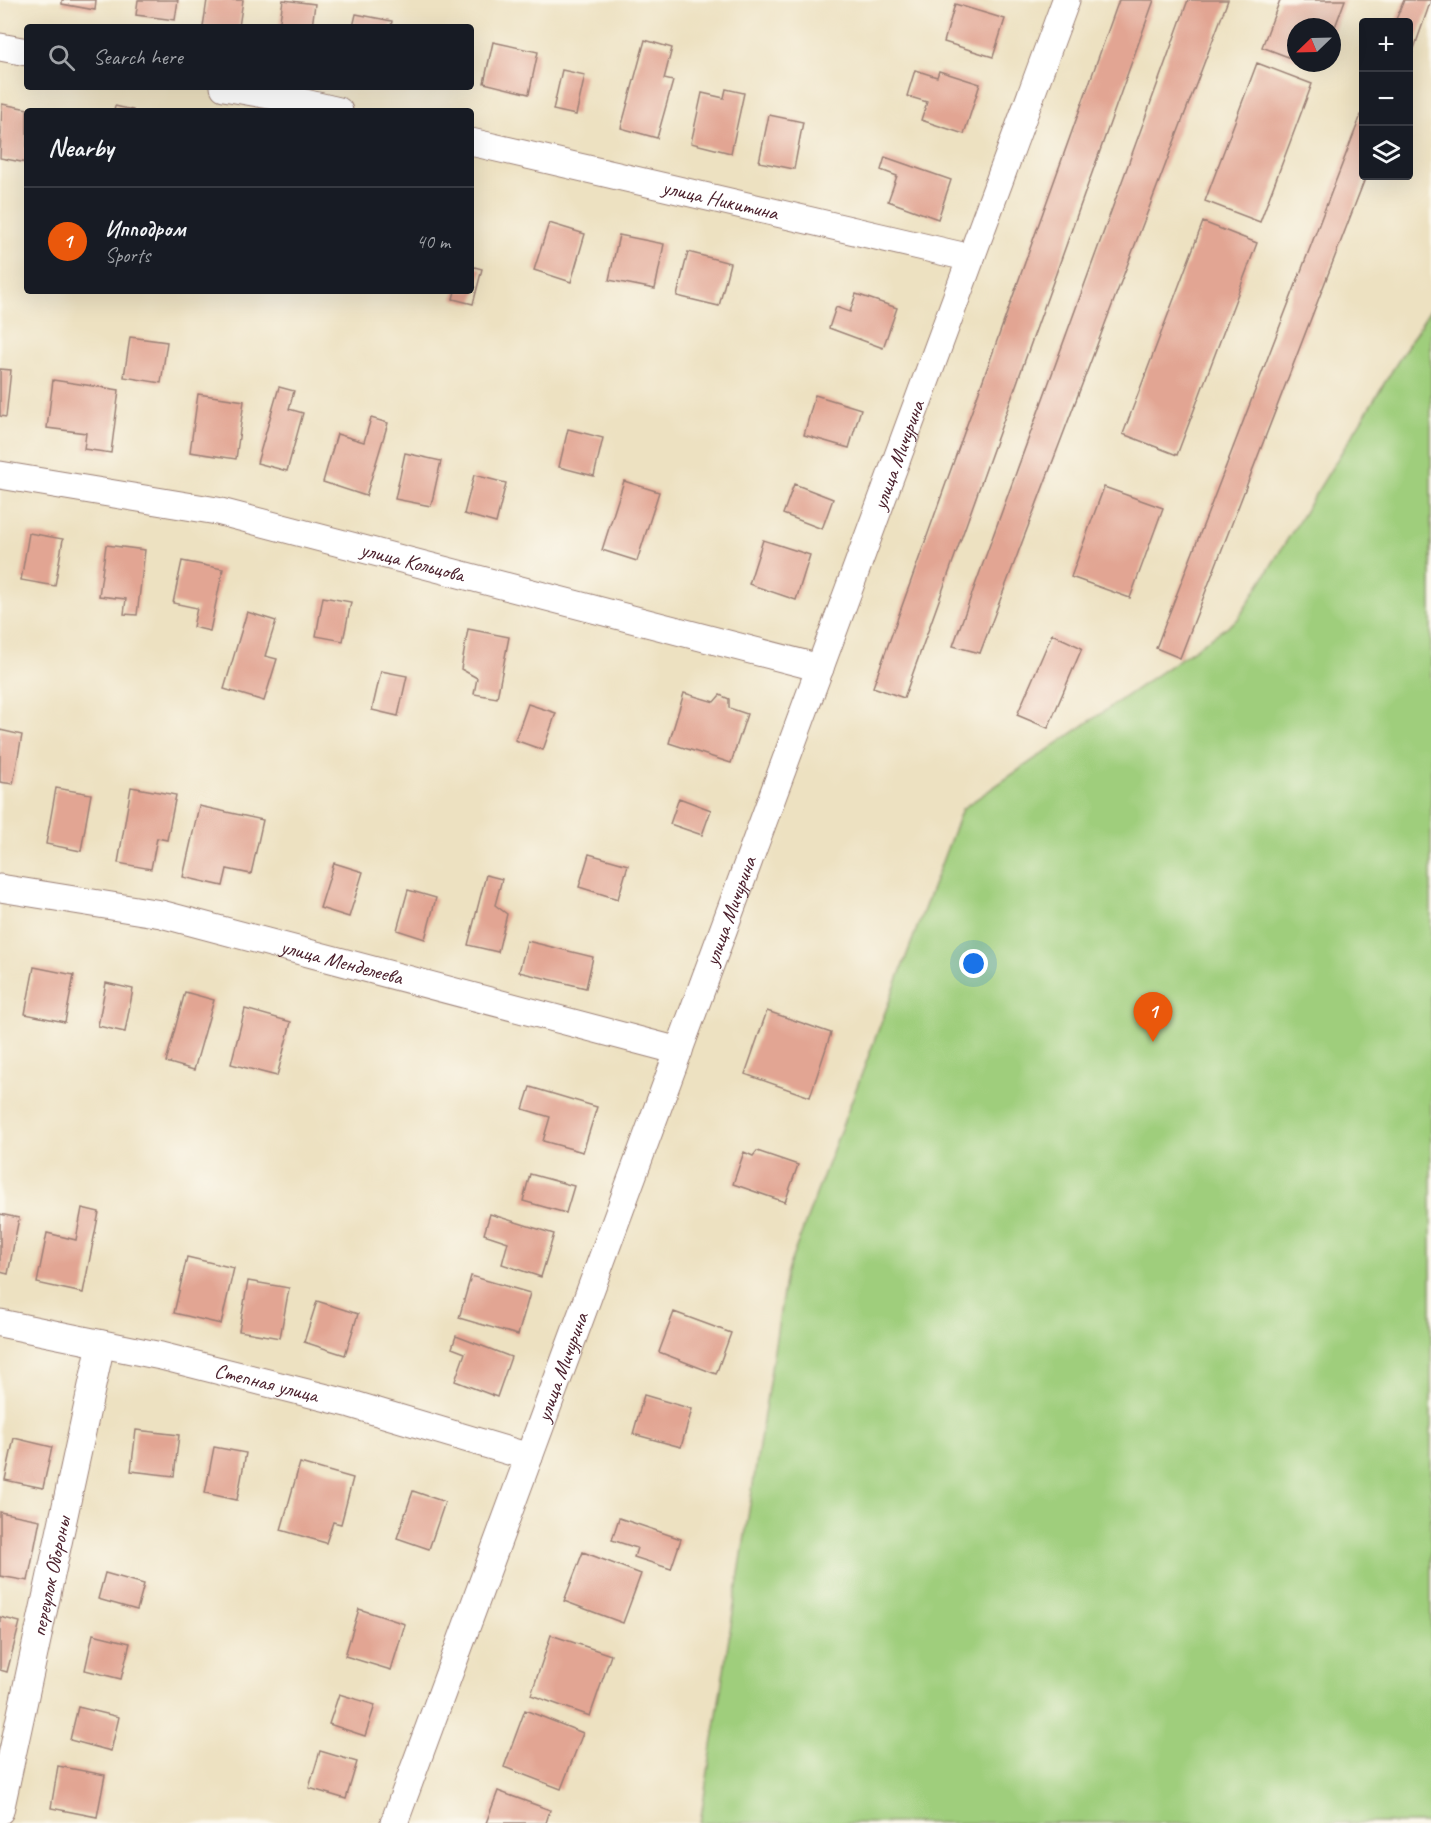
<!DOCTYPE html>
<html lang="en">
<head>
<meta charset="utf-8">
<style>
  :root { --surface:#171b24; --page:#242831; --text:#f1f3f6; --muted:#9ea1a6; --line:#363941; --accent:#ea580c }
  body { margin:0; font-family:Caveat,sans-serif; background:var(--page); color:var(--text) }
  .controls { position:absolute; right:18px; top:18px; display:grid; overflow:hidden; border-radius:6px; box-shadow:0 6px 24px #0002 }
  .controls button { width:54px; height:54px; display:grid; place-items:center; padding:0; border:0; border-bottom:2px solid var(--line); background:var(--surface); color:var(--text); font:30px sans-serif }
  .compass { position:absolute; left:1287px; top:18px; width:54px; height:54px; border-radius:50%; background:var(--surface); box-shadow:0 6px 24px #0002; rotate:247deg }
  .you { position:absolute; left:974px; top:964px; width:21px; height:21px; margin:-15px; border:4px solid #fff; border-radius:50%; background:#1a73e8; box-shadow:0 0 0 9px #1a73e833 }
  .badge { display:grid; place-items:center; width:39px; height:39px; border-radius:50%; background:var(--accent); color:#fff; font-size:20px; font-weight:700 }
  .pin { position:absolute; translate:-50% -50px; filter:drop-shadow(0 2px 3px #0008) }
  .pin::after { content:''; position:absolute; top:32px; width:21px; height:18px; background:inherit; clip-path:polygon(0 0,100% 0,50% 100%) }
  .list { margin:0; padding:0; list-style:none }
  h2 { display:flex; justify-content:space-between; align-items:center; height:78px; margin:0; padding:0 24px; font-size:26px }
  h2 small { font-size:20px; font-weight:400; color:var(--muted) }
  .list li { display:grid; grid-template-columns:39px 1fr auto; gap:18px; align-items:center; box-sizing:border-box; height:108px; padding:0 24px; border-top:2px solid var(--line) }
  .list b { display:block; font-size:22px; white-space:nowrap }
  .list p { margin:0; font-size:20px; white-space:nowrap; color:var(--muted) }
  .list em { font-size:20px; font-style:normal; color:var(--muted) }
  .icon { flex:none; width:33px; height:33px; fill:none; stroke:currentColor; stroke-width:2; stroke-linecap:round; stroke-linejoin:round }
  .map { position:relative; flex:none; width:1431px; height:1823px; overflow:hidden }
  .search { position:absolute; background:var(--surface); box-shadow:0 6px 24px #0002; left:24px; top:24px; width:450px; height:66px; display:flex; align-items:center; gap:15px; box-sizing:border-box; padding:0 21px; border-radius:6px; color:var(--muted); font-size:22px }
  .panel { position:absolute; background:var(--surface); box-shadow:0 6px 24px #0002; left:24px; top:108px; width:450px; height:186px; border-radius:6px }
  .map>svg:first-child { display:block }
  .green { fill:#9fce7c; stroke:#747654; stroke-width:1.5 }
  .building { fill:#e2a593 }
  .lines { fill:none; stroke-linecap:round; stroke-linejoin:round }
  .street-casing { stroke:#9c8076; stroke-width:29 }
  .street { stroke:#fff; stroke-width:27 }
  .labels { text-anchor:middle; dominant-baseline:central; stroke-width:4.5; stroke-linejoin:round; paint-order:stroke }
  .street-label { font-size:21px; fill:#4a1f2b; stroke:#fbf7ec }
</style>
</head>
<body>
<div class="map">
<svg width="1431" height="1823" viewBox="0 0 1431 1823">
  <rect width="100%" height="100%" fill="#fbf7ec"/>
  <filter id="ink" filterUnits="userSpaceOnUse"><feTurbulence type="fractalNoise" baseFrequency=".0167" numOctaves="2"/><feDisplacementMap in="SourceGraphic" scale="12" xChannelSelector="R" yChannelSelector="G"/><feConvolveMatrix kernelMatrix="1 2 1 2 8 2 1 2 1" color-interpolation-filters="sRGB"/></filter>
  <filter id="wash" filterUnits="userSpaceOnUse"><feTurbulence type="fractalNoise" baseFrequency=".008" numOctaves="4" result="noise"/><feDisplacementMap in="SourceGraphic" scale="24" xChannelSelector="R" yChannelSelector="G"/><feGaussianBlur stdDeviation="1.35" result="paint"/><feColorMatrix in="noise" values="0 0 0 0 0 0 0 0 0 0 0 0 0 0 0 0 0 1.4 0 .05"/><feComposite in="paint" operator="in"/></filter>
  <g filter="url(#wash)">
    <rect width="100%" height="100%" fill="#ede1c1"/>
    <path class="green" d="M1431,308V1823H700L786,1274L962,809L1238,619Z"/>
    <g id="blocks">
      <path class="building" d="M62,0H96L95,10L62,4Z
        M138,0H178L175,20L136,15Z
        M207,0H243L239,27H203Z
        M283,0L315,4L312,27H279Z
        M1119,0H1154L904,698L873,687Z
        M1188,0H1228L980,653L953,646Z
        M1280,0H1345L1332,35V27H1296V60L1262,47Z
        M1404,0H1431L1409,63L1408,22H1395Z
        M955,4L1005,19L993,57L944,42Z
        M356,14L392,21L391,27H353Z
        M645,40L672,48L664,79L673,81L657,138L621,128Z
        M493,42L538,52L529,94L484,83Z
        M1257,63L1312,84L1260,222L1205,201Z
        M562,70L585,75L576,115L553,110Z
        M915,70L937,77L939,71L980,84L964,134L921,120L927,102L907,96Z
        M726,89L744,93L731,153L691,143L702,93L724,98Z
        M2,104L33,110L27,111V163L0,158Z
        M115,106L133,110V111H114Z
        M1363,110L1364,176H1366L1180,658L1156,648Z
        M769,115L803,122L794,169L759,162Z
        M885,157L951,180L938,219L888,201L897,176L881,170Z
        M1203,222L1257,243L1177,455L1123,434Z
        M549,223L585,234L571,282L534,270Z
        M619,235L664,244L655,289L609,280Z
        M688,252L730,263L719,306L677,296Z
        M471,266L482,269L473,304L453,299L455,291H471Z
        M856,294L897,308L883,348L829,328L836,307L850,312Z
        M130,337L167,342L161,383L124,377Z
        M0,369L11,370L6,417L0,416Z
        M53,380L119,390L111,453L84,449L86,433L47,428Z
        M279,387L294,391L289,409L303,413L287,471L257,463Z
        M198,394L244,401L236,459L190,452Z
        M815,395L861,409L849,448L804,435Z
        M371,418L388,423L366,496L323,482L337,434L364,442Z
        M568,429L603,438L594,476L559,467Z
        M405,453L441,461L431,506L395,499Z
        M474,475L506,483L496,523L464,514Z
        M624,481L659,492L637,561L602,550Z
        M794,484L833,499L822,529L783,514Z
        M1104,487L1163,508L1130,598L1071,577Z
        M29,533L63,539L55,586L21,580Z
        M763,540L810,555L796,600L749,584Z
        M106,545L145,550L137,615L124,614L126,599L99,596Z
        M182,561L223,569L210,631L193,627L197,608L173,603Z
        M323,597L351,602L343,641L316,636Z
        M247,612L276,621L265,656L277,659L264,701L224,689Z
        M468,629L509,637L497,698L474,694L477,678L461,669Z
        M1052,634L1082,648L1048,728L1017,715Z
        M381,671L407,676L398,716L372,710Z
        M684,693L714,702L720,695L729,699V708L747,714L731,763L669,743Z
        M528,704L556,713L543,750L515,740Z
        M0,730L22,735L13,784L0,782Z
        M131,787L176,795L167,840L157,838L151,869L118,863Z
        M56,788L91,794L81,851L46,844Z
        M679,798L711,810L702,835L670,824Z
        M199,806L263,820L251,874L227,869L223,886L183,877Z
        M589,854L628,865L618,899L579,887Z
        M334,863L363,872L349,917L320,908Z
        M486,875L502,879L495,905L507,914L498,952L468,945Z
        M408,890L436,898L425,939L397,930Z
        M527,941L593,957L586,988L519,972Z
        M34,967L74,975L65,1022L25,1014Z
        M106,983L133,989L125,1032L98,1026Z
        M185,992L214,1000L194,1070L166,1062Z
        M245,1009L291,1022L277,1076L231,1064Z
        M767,1011L831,1033L810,1097L745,1074Z
        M530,1087L597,1107L583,1152L543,1141L550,1117L523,1109Z
        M757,1151L798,1165L785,1202L733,1184L744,1152L753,1156Z
        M530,1174L574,1186L566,1213L523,1201Z
        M82,1208L99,1212L83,1293L37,1283L47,1233L76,1240Z
        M0,1214L19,1218L8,1274L0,1272Z
        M490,1214L554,1234L541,1277L502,1264L508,1242L484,1234Z
        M187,1257L234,1268L221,1324L174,1313Z
        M471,1276L530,1293L518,1335L459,1318Z
        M248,1281L289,1288L280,1338L239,1331Z
        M317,1301L358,1314L345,1355L304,1342Z
        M674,1312L731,1333L716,1374L659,1352Z
        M456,1336L511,1357L497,1397L455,1381L465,1353L452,1348Z
        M644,1395L692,1409L681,1447L633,1434Z
        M136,1430L179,1435L174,1476L131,1471Z
        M14,1438L52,1447L43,1488L5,1480Z
        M214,1447L246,1453L237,1500L205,1493Z
        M300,1463L353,1478L341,1524L333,1522L326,1543L281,1530Z
        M413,1491L445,1502L429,1549L397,1538Z
        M0,1512L40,1520L28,1581L0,1576Z
        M619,1518L681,1539L671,1569L634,1557L637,1548L612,1540Z
        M583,1552L641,1574L623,1623L564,1601Z
        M105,1573L144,1584L137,1610L98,1599Z
        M359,1609L405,1624L391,1670L345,1656Z
        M0,1617L20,1622L7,1672L0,1670Z
        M93,1634L130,1643L121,1679L85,1670Z
        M551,1635L611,1655L590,1716L531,1695Z
        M339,1694L375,1705L365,1736L329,1724Z
        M78,1707L119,1717L111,1751L70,1740Z
        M525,1710L583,1733L561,1789L504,1767Z
        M320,1751L357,1762L346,1799L309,1788Z
        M58,1766L105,1775L97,1817L51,1808Z
        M498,1791L550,1810L546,1823H486Z"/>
    </g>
  </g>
  <g filter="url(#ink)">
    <use href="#blocks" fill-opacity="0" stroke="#9c8076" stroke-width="1.5"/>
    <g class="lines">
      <defs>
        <g id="street">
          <path d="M0,47L27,52"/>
          <path d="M224,87L275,96L339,111"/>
          <path id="s1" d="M471,142L971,258"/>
          <path id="s2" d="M0,475L217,511L820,668"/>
          <path id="s3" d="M0,888L161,914L679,1051"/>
          <path id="s4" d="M0,1323L161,1356L351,1404L529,1457"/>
          <path id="s5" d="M0,1811L101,1344"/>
          <path id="s6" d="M394,1823L1066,0"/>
        </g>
      </defs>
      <use href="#street" class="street-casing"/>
      <use href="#street" class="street"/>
    </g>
  </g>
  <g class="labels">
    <g class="street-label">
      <text stroke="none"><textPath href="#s1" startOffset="256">улица Никитина</textPath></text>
      <text stroke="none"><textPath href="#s6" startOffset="1458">улица Мичурина</textPath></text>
      <text stroke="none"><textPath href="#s2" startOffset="422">улица Кольцова</textPath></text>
      <text stroke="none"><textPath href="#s6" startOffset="972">улица Мичурина</textPath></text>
      <text stroke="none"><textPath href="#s3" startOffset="350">улица Менделеева</textPath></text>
      <text stroke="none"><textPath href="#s6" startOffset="486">улица Мичурина</textPath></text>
      <text stroke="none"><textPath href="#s4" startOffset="273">Степная улица</textPath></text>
      <text stroke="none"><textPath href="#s5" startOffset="240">переулок Обороны</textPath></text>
    </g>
  </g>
</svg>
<div class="controls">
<button>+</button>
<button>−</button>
<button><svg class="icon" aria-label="layers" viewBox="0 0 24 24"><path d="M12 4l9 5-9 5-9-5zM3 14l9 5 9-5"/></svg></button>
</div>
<svg class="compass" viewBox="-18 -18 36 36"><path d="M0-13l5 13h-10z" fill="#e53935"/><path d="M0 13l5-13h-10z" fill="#9ea1a6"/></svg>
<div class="you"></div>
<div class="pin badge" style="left:1153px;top:1042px">1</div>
<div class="search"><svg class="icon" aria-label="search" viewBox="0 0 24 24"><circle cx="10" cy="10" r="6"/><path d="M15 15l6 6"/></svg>Search here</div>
<section class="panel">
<h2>Nearby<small></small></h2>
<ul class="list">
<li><span class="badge">1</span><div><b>Ипподром</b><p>Sports</p></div><em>40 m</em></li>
</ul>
</section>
</div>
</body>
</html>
